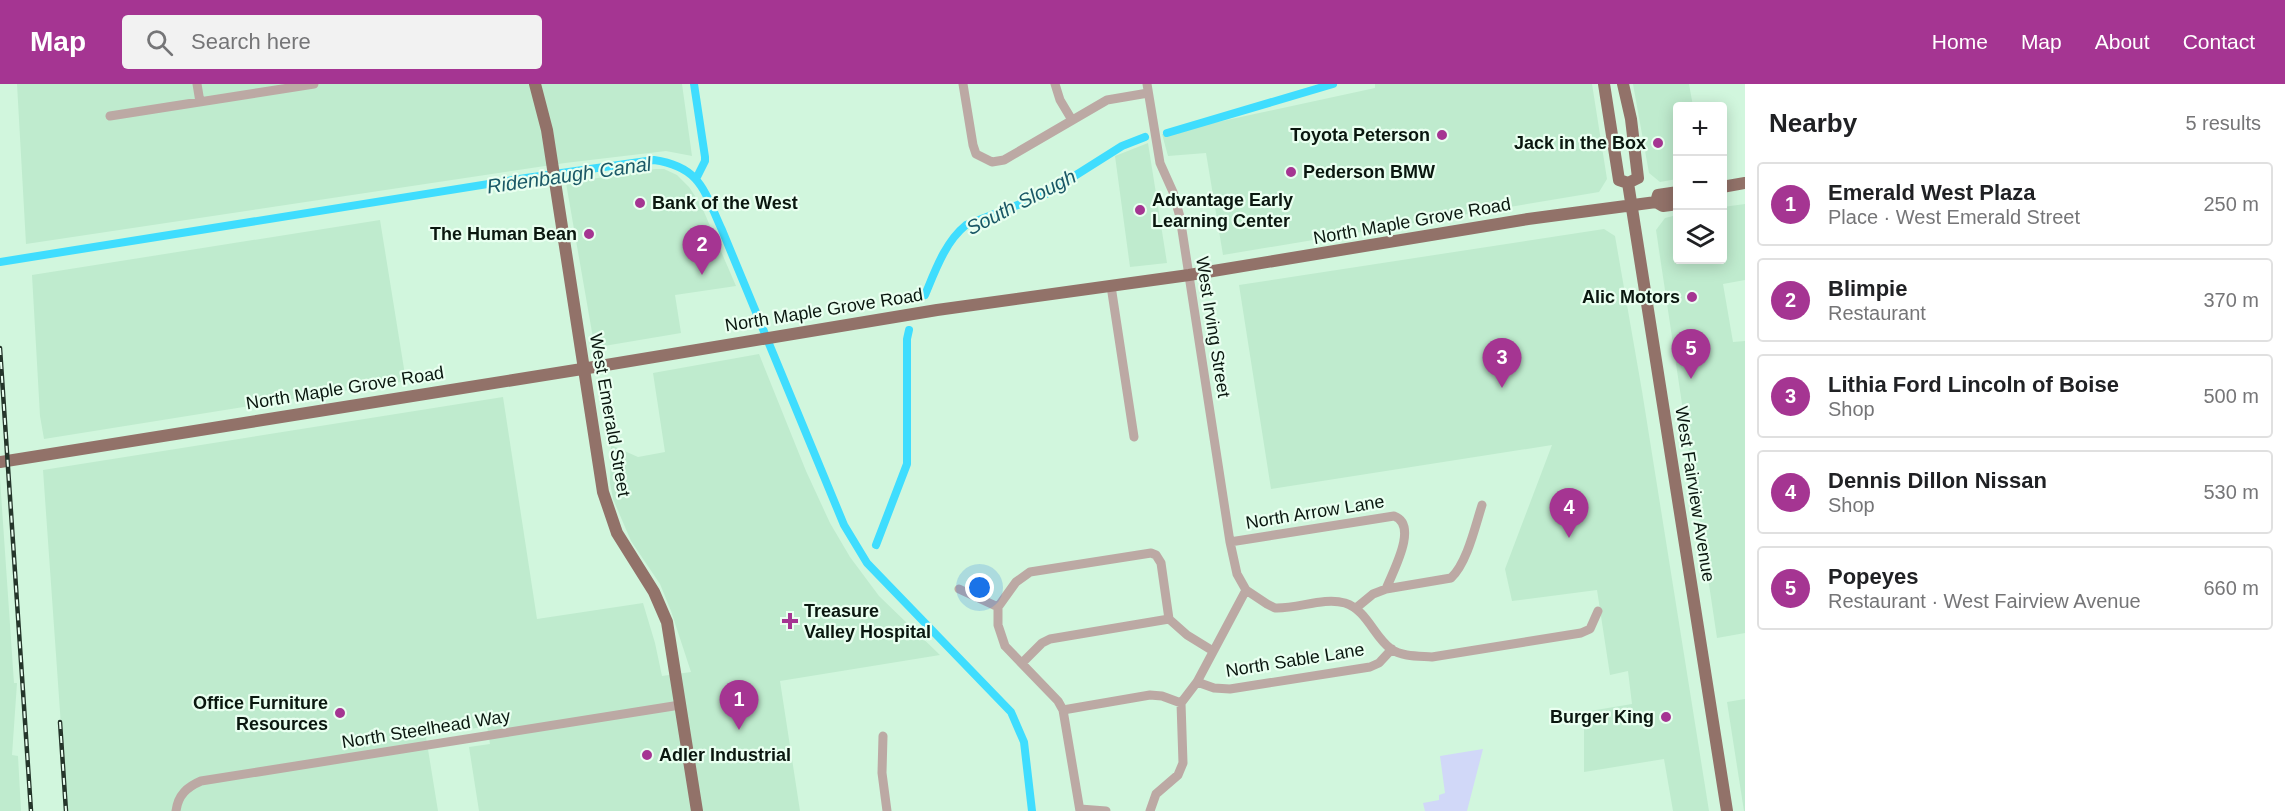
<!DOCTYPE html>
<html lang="en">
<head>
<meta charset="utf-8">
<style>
  :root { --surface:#fff; --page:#f2f2f2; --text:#202124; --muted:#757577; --line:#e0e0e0; --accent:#a53592 }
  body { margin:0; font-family:Helvetica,sans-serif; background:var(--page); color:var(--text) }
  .controls { position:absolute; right:18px; top:18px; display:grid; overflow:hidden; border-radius:6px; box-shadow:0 3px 15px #0003 }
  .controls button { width:54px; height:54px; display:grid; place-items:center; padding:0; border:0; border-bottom:2px solid var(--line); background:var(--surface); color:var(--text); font:30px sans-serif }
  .you { position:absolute; left:980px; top:504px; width:21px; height:21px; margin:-15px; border:4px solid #fff; border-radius:50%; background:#1a73e8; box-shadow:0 0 0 9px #1a73e833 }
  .badge { display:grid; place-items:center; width:39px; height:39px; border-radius:50%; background:var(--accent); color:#fff; font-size:20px; font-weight:700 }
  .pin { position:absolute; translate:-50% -50px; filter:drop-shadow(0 2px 3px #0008) }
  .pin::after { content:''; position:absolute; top:32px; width:21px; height:18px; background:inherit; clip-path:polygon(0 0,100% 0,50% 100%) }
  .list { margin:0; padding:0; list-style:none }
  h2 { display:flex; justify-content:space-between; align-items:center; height:78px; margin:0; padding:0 24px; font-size:26px }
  h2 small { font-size:20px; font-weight:400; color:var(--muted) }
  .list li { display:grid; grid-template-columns:39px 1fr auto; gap:18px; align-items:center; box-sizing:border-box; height:84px; margin:0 12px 12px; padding:0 12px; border:2px solid var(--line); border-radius:6px }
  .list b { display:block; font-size:22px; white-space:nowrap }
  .list p { margin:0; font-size:20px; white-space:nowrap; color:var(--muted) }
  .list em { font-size:20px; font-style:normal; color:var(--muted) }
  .icon { flex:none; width:33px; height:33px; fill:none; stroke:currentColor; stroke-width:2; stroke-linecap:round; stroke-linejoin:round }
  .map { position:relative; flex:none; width:1745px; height:727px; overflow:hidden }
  header { display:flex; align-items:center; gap:36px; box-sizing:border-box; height:84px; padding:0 30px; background:var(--accent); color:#fff }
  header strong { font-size:28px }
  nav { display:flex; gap:33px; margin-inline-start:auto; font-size:21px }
  .search { width:420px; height:54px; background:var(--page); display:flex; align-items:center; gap:15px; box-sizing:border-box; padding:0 21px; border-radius:6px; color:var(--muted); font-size:22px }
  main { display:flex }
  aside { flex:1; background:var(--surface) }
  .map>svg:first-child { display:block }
  .built { fill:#bfebce }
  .green { fill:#d1d8f8 }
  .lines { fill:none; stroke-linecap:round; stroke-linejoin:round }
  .canal { stroke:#3fddfe; stroke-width:8 }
  .minor { stroke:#bca9a4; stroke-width:9 }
  .major { stroke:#927269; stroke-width:12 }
  .rail-casing { stroke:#25362b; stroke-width:4.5 }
  .rail { stroke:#e9fff0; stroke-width:2; stroke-dasharray:7; stroke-linecap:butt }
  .poi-dot { fill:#a53592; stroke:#e9fff0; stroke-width:2 }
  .labels { text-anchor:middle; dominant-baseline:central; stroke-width:4.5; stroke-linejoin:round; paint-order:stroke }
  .poi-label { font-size:18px; font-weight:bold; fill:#0a170f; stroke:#e9fff0; text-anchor:end }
  .street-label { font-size:18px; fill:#0a170f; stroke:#e9fff0 }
  .water-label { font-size:20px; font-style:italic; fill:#1a5866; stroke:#e9fff0 }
</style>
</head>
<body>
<header>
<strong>Map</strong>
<div class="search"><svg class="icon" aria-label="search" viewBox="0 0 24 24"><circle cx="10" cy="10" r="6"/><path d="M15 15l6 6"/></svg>Search here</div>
<nav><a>Home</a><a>Map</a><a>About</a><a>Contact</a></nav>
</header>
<main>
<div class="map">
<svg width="1745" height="727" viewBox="0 0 1745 727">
  <rect width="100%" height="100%" fill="#d1f6dd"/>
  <path class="built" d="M17,0H682L692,72L666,67L565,79L26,160Z
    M1375,0H1592L1607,95L1599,108L1223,171L1206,69L1168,72L1162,50L1375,4Z
    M1633,0H1689L1693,22H1678L1677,95L1660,98L1649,89Z
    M1148,59L1167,179L1130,183L1115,72Z
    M655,85H664L677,91L689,103L701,121L736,202L675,211L681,249L604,262L593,254L566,99Z
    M1745,120V196L1723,200L1733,258L1745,257V549L1717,554L1656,146L1665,134L1677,131L1678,176H1722L1723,123Z
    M380,136L406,297L44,355L40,332L32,191Z
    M1604,145L1615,152L1642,307L1709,727H1673L1664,675L1584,688V628L1632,620L1628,587L1610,591L1597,506L1512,517L1505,485L1552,361L1271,405L1239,201Z
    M759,270L806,387L830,439L850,473L879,512L940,571L780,597L800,727H479L469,663L490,660L487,642L426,653L438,727H67L43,386L503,313L537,535L643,519L655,559L662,592L691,588L671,527L660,500L631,457L613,415L610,399L611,361L638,373L665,368L653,289Z
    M0,395L14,599H17L12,671L18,672L21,727H0Z
    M1745,615V727H1744L1727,618Z"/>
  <path class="green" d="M1483,665L1467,727H1425L1423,719L1439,716V711L1445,709L1440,672Z"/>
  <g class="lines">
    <path class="canal" d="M694,0L705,73V77L696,95
      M1167,49L1333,0
      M0,178L526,94L654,76C701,83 704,107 722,146L844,441L867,479L1011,628L1024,658L1032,727
      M925,211C935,187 945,158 966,141L1046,110L1122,62L1145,53
      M876,461L907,380V255L909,246"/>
    <path class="minor" d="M197,0L200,18
      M963,0L973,61L976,70L992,78L1004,76L1107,16L1148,9
      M1055,0L1060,16L1072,36
      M1147,0L1160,79L1173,108L1180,133L1230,458L1237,490L1246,506L1197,598L1181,619L1183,679L1178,691L1156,710L1150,727
      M110,32L314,0
      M1111,202L1134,353
      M1230,458L1394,432C1419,441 1393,487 1386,505
      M959,505L998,523
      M1246,506L1267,520L1275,524C1298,525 1323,513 1345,519C1367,526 1374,553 1391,565C1402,573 1420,572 1432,573L1581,549L1590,545L1598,527
      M998,523L1016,498L1030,488L1151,469L1156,471L1161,479L1169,535L1187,551L1213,567
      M998,523V541L1005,562L1058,617L1063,626L1080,727
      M1356,524L1373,510L1386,505L1451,494C1467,479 1475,443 1482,421
      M1022,579L1042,559L1050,555L1169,535
      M1197,598L1214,604L1230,605L1370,583L1379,579L1392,565
      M1063,626L1150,611L1162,612L1181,619
      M883,652L882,689L887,727
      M1080,725L1106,727
      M176,727C178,711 187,703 201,697L680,621"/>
    <path class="major" d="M535,0L547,46L603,408L617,449L654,508L667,538L697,727
      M1604,0L1619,96L1628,99L1638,94L1631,35L1623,0
      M1628,99L1727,727
      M1722,103L1745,99
      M1656,118L1658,111L1678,108
      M0,378L582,285L937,226L1189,191L1528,135L1656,118L1663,122L1678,120"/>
    <defs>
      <path id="rail" d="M0,264L31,727
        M60,638L66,727"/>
    </defs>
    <use href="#rail" class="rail-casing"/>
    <use href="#rail" class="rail"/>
  </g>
  <g class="poi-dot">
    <circle cx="1442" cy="51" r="6"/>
    <circle cx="1658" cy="59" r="6"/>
    <circle cx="1291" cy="88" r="6"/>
    <circle cx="640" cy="119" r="6"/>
    <circle cx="1140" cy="126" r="6"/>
    <circle cx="589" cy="150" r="6"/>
    <circle cx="1692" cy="213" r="6"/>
    <path d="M787 528h6v6h6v6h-6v6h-6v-6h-6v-6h6z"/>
    <circle cx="340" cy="629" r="6"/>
    <circle cx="1666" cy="633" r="6"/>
    <circle cx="647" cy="671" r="6"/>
  </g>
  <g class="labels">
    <g class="poi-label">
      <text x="1430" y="51">Toyota Peterson</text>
      <text x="1646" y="59">Jack in the Box</text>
      <text x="1303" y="88" text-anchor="start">Pederson BMW</text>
      <text x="1152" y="116" text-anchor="start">Advantage Early<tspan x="1152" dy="21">Learning Center</tspan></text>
      <text x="652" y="119" text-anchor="start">Bank of the West</text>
      <text x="577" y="150">The Human Bean</text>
      <text x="1680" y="213">Alic Motors</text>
      <text x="804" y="527" text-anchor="start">Treasure<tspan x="804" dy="21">Valley Hospital</tspan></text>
      <text x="328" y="619">Office Furniture<tspan x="328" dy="21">Resources</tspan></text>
      <text x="1654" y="633">Burger King</text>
      <text x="659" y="671" text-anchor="start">Adler Industrial</text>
    </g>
    <g class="street-label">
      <text transform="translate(1412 137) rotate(-10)">North Maple Grove Road</text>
      <text transform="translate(824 226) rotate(-9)">North Maple Grove Road</text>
      <text transform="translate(1213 243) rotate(81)">West Irving Street</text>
      <text transform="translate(345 304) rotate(-9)">North Maple Grove Road</text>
      <text transform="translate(610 331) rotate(80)">West Emerald Street</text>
      <text transform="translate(1695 410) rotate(81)">West Fairview Avenue</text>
      <text transform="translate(1315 428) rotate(-9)">North Arrow Lane</text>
      <text transform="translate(1295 576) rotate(-9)">North Sable Lane</text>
      <text transform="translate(426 645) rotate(-9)">North Steelhead Way</text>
    </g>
    <g class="water-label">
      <text transform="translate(569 91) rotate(-8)">Ridenbaugh Canal</text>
      <text transform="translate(1021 118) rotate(-27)">South Slough</text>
    </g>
  </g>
</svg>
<div class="controls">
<button>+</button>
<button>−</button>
<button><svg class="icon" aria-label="layers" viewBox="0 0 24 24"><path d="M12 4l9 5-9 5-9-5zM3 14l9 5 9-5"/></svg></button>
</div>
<div class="you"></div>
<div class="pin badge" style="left:739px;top:646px">1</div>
<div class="pin badge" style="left:702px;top:191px">2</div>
<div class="pin badge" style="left:1502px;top:304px">3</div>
<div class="pin badge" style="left:1569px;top:454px">4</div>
<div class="pin badge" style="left:1691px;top:295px">5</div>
</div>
<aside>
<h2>Nearby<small>5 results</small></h2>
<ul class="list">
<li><span class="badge">1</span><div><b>Emerald West Plaza</b><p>Place · West Emerald Street</p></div><em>250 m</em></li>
<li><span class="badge">2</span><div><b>Blimpie</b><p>Restaurant</p></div><em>370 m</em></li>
<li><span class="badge">3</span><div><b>Lithia Ford Lincoln of Boise</b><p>Shop</p></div><em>500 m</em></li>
<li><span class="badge">4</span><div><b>Dennis Dillon Nissan</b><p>Shop</p></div><em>530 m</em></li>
<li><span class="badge">5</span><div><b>Popeyes</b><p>Restaurant · West Fairview Avenue</p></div><em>660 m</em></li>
</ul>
</aside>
</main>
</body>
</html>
